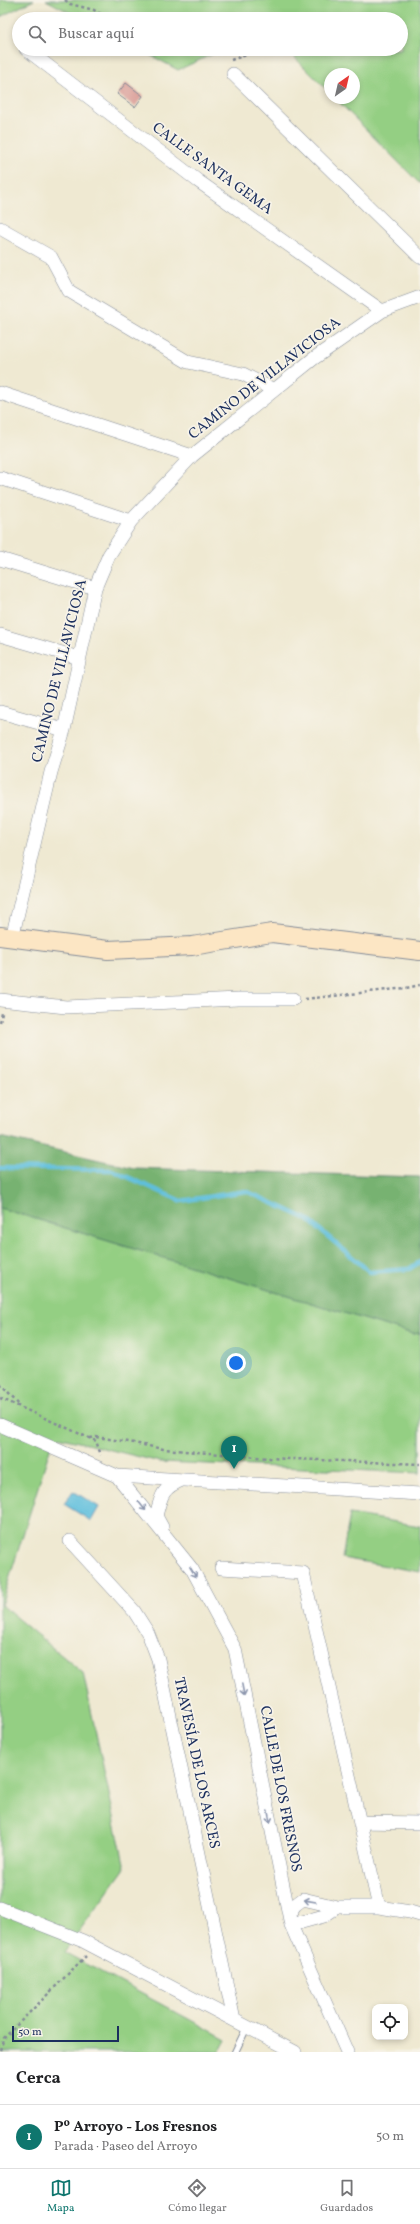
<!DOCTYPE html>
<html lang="es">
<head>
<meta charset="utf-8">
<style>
  :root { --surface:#fff; --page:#f2f2f2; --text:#202124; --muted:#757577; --line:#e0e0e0; --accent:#0f766e }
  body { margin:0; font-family:Vollkorn,serif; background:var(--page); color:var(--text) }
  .controls { position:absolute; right:12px; bottom:12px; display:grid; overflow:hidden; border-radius:8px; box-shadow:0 2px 6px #0003 }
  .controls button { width:36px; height:36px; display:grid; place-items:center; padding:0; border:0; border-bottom:1px solid var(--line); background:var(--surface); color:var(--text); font:20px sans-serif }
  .compass { position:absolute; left:324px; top:68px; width:36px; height:36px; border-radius:50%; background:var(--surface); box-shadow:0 2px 6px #0003; rotate:34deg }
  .scale { position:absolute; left:12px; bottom:10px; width:107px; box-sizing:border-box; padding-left:4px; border:2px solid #1b2f5e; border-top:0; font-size:11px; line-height:14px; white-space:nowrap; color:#1b2f5e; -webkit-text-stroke:3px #f7f3e8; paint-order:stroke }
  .you { position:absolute; left:236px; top:1363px; width:14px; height:14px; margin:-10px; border:3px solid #fff; border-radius:50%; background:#1a73e8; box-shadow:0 0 0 6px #1a73e833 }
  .badge { display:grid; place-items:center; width:26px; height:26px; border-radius:50%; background:var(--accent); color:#fff; font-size:13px; font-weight:700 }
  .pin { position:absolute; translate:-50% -33px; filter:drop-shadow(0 1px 2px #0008) }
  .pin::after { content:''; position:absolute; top:21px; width:14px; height:12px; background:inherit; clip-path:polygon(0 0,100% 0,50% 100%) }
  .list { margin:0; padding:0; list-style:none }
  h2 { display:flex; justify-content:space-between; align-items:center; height:52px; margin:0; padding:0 16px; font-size:17px }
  h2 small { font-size:13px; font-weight:400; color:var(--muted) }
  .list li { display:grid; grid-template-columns:26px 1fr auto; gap:12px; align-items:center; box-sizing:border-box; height:64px; padding:0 16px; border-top:1px solid var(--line) }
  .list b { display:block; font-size:15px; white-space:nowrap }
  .list p { margin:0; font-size:13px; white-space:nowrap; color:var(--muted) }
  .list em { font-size:13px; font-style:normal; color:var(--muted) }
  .icon { flex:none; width:22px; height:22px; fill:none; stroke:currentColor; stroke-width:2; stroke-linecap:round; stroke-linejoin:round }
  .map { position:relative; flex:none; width:420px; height:2052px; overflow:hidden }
  .search { position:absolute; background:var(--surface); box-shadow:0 2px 6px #0003; left:12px; right:12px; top:12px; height:44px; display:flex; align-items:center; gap:10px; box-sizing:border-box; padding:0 14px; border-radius:22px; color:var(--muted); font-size:15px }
  .sheet { height:116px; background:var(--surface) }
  nav { display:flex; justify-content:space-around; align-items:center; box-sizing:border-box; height:56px; border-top:1px solid var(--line); background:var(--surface); font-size:11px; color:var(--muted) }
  nav a { display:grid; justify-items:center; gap:2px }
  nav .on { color:var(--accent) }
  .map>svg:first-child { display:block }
  .green { fill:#94cf83; stroke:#587f70 }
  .forest { fill:#77b271; stroke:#497068 }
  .water { fill:#5fbfdd; stroke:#3d779e }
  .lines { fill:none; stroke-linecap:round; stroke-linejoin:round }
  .stream { stroke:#5fbfdd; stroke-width:4.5 }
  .building { fill:#dda49f }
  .lane-casing { stroke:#858c98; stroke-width:8 }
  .street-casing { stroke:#858c98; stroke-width:14 }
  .secondary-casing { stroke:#858c98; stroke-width:20 }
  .path { stroke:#858c98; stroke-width:2.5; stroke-dasharray:3 3; stroke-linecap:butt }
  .lane { stroke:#fff; stroke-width:6 }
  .street { stroke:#fff; stroke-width:13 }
  .secondary { stroke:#fce6c4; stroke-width:18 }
  .oneway { stroke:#8d97ae }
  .labels { text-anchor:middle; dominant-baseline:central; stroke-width:3.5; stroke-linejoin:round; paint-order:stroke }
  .street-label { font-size:15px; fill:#1b2f5e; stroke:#f7f3e8 }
</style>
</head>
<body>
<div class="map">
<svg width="420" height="2052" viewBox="0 0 420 2052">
  <rect width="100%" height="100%" fill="#f7f3e8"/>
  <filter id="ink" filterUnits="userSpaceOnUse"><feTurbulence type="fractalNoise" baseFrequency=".025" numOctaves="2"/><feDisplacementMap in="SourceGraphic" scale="8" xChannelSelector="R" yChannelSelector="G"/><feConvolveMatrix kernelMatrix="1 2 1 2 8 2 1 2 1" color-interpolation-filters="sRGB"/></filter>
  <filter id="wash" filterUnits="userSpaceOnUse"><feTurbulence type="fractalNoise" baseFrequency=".012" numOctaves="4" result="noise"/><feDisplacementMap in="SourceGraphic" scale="16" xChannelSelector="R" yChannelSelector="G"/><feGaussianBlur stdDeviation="0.9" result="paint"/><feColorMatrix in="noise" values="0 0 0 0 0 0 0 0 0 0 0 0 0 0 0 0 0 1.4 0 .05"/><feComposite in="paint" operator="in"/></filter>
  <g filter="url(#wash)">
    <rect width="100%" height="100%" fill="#efe9d2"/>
    <path class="green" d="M0,0H34L0,17Z
      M46,0H420V184L335,98H354V74H330V93L286,49H401V19H82Z
      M139,49H224L178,70Z
      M0,1208L413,1334L420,1333V1473L160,1462L54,1436L1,1605L83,1673L125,1868L64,1952L226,2039L219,2052H0Z
      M350,1514L420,1526V1572L342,1558Z"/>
    <path class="forest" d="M0,1137L134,1168L420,1177V1333L413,1334L0,1208Z"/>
    <path class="water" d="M73,1491L99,1507L91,1521L64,1504Z"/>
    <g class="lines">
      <path class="stream" d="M0,1168L112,1170L181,1201L246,1191L307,1219L370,1272L409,1269L420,1262"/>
    </g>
    <g id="blocks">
      <path class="building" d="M126,83L143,96L135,107L117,94Z"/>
    </g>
  </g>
  <g filter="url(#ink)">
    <use href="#blocks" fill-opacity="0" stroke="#858c98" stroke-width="1"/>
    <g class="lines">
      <defs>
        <path id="lane" d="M235,2052L247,2027"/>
        <path id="street" d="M26,49L198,181L382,311
          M233,74L420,257
          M0,228L51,257L69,291L188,362L243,374L272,389
          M0,393L192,456
          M0,478L131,521
          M0,559L95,588
          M0,635L79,658
          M0,712L64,730
          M12,938L51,772L64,730L95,588L109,555L131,521L192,456L313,359L382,311L420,297
          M0,1000L66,1007L238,999H293
          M0,1425L117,1476L420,1494
          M117,1476L192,1569L235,1649L291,1925L347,2052
          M162,1527L156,1516C161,1496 162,1488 182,1480
          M70,1541L134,1611L148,1633L158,1659L234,2020
          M221,1568L303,1573L379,1907H337L303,1899L295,1905L289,1914
          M360,1822L420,1823
          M379,1907L410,1912L420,1915
          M0,1908L83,1941L295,2052
          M291,1925L324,1916L337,1907"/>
        <path id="secondary" d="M0,936L108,950L192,946L272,933L420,951"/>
      </defs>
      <use href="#lane" class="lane-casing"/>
      <use href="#street" class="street-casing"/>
      <use href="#secondary" class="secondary-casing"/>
      <path class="path" d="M65,0L70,4L94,10L109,19
        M234,19H239
        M231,60L246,55L254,49
        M305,999L406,988L420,985
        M0,1022L2,1013
        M0,1384L20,1406
        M0,1398L87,1437L96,1441L101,1455
        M90,1438L96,1437L129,1442L163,1449L267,1458L420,1464
        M0,2050L4,2038L86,1956"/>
      <use href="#lane" class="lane"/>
      <use href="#street" class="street"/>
      <use href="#secondary" class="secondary"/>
    </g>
    <defs><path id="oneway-shaft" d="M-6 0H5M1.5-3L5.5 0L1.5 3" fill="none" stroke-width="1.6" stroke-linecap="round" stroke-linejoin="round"/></defs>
    <g class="oneway">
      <use href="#oneway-shaft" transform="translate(142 1506) rotate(51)"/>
      <use href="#oneway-shaft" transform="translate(193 1572) rotate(58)"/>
      <use href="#oneway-shaft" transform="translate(243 1690) rotate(79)"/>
      <use href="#oneway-shaft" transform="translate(269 1817) rotate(79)"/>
      <use href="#oneway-shaft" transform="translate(310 1901) rotate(-170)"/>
    </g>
  </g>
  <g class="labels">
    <g class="street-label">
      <text transform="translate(212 169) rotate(36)">CALLE SANTA GEMA</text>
      <text transform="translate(265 379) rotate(-38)">CAMINO DE VILLAVICIOSA</text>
      <text transform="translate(60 671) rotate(-76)">CAMINO DE VILLAVICIOSA</text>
      <text transform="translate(196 1763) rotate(78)">TRAVESÍA DE LOS ARCES</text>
      <text transform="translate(280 1789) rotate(79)">CALLE DE LOS FRESNOS</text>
    </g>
  </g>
</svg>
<div class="controls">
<button><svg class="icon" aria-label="locate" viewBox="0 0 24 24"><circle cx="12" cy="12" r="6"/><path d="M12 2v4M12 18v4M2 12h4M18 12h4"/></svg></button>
</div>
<svg class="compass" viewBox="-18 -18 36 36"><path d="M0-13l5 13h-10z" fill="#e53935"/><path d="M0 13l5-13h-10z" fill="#757577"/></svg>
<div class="scale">50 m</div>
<div class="you"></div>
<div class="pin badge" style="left:234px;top:1469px">1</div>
<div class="search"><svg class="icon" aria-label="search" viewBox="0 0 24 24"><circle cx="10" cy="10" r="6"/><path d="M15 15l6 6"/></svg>Buscar aquí</div>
</div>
<section class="sheet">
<h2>Cerca<small></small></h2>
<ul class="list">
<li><span class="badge">1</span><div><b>Pº Arroyo - Los Fresnos</b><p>Parada · Paseo del Arroyo</p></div><em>50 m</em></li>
</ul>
</section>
<nav>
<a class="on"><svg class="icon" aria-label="map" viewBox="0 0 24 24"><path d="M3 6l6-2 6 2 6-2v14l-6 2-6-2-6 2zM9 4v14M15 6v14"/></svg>Mapa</a>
<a><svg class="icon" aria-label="directions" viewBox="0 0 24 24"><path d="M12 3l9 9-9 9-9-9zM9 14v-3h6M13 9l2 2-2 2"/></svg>Cómo llegar</a>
<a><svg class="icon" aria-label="saved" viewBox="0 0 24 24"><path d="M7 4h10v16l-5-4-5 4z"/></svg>Guardados</a>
</nav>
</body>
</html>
